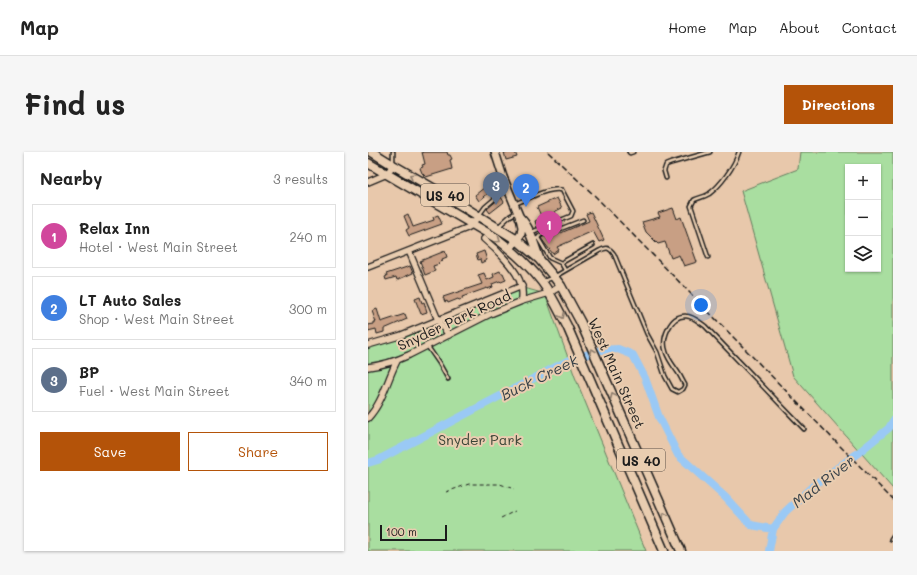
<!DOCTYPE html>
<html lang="en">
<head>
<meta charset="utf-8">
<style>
  :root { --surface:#fff; --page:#f6f6f6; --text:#222; --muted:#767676; --line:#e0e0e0; --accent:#b45309 }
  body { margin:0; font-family:Mali,sans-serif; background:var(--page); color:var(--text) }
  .controls { position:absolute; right:12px; top:12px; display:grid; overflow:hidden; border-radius:0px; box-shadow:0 1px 3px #0004 }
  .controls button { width:36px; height:36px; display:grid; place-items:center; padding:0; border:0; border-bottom:1px solid var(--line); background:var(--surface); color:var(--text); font:20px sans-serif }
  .scale { position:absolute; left:12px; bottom:10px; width:67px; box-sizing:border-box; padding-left:4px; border:2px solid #1c1c1c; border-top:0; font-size:11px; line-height:14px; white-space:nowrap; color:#1c1c1c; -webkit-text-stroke:3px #e9cdb0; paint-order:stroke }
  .you { position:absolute; left:333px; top:153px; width:14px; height:14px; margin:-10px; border:3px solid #fff; border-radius:50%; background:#1a73e8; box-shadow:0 0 0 6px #1a73e833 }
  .badge { display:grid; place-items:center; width:26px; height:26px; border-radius:50%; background:var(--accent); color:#fff; font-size:13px; font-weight:700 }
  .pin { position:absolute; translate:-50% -33px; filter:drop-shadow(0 1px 2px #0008) }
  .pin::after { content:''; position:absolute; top:21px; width:14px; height:12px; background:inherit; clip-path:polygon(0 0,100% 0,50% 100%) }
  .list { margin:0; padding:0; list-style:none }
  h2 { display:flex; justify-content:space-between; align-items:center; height:52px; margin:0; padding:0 16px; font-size:17px }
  h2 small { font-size:13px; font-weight:400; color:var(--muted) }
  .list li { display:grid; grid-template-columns:26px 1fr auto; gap:12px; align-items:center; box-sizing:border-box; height:64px; margin:0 8px 8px; padding:0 8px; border:1px solid var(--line); border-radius:0px }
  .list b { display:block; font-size:15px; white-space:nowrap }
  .list p { margin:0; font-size:13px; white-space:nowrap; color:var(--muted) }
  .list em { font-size:13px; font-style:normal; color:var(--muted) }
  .actions { display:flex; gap:8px; padding:12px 16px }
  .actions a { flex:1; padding:9px 0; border:1px solid var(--accent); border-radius:0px; text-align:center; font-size:14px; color:var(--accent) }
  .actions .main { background:var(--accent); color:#fff }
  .icon { flex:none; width:22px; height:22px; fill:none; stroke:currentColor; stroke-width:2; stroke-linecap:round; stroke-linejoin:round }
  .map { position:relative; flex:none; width:525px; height:399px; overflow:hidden; border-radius:0px }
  header { display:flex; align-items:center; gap:24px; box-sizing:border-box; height:56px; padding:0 20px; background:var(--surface); border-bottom:1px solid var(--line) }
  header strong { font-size:19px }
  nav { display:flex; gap:22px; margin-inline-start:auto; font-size:14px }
  .intro { display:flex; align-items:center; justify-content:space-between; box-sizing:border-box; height:96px; padding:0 24px }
  h1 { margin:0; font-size:28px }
  .button { padding:10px 18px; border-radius:0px; background:var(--accent); color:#fff; font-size:14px; font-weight:700 }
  main { display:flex; gap:24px; padding:0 24px }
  aside { flex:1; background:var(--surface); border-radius:0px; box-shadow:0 1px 3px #0004 }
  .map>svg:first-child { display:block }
  .green { fill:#a9dea0; stroke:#627d5e; fill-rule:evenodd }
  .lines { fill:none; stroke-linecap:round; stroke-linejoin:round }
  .river { stroke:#9ac9f5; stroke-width:8 }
  .building { fill:#c89f84; stroke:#1c1c1c }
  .service-casing { stroke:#1c1c1c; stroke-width:5.5 }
  .minor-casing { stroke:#1c1c1c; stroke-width:8 }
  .tertiary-casing { stroke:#1c1c1c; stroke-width:10 }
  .primary-casing { stroke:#1c1c1c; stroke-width:11 }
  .path { stroke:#1c1c1c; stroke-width:1; stroke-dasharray:4 3; stroke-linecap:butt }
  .service { stroke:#e9cdb0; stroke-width:2.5 }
  .minor { stroke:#e9cdb0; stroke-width:5.5 }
  .tertiary { stroke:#e9cdb0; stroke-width:7 }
  .primary { stroke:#e9cdb0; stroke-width:8 }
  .rail { stroke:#1c1c1c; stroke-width:1.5; stroke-dasharray:6 3; stroke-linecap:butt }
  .oneway { stroke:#8d7d6d }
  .labels { text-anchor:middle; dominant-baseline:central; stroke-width:4; stroke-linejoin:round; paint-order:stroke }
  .shield { fill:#e9cdb0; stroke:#5a5148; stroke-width:1 }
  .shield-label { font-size:13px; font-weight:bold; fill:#1c1c1c }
  .street-label { font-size:14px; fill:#1c1c1c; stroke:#e9cdb0 }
  .park-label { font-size:14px; fill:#384336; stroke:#e9cdb0 }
  .water-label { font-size:15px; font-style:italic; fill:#353f47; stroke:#e9cdb0 }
</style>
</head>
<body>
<header>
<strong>Map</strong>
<nav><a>Home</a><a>Map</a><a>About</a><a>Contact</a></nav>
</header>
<div class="intro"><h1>Find us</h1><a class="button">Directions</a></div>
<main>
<aside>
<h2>Nearby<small>3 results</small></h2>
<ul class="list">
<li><span class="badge" style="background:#d1479c">1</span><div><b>Relax Inn</b><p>Hotel · West Main Street</p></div><em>240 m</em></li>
<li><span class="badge" style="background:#3f7fe0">2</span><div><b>LT Auto Sales</b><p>Shop · West Main Street</p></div><em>300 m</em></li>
<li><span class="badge" style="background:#5c6f8a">3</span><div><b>BP</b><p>Fuel · West Main Street</p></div><em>340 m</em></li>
</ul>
<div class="actions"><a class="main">Save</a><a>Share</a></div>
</aside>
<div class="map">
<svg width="525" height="399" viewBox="0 0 525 399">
  <rect width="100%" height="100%" fill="#e8c8ab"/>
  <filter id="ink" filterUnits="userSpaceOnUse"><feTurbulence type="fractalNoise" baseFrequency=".025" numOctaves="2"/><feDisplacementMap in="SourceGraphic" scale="8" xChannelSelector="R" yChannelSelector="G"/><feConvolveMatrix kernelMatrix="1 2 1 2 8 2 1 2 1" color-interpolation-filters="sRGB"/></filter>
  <g filter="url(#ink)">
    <path class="green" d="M432,0H525V337L425,224L373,39L430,17ZM480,15H510V117H480Z
      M153,135L177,142L207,225L278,399H0V191L31,184Z"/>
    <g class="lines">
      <path class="river" d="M0,311L10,308L199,209L233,198L250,197L265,203L277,226L291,265L310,303L357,345L383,373L405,377
        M401,399L405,377L417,360L446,333L490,301L521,276L525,269"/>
    </g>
    <path class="building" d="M54,0H79L80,3H82L84,7L82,8L84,17L58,25L54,21L52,16L55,15L54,13L57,12Z
      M136,0H147L149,5L138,8Z
      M117,35L122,40L111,49L107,43Z
      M133,45L136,50L122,61L119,57Z
      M189,46L194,56L186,60L189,67L169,75L167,69L174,66L169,55Z
      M305,56L309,67L313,65L329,110L316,114L311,103L303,106L297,90L290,92L278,80L274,70L292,65L290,61Z
      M223,60L236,88L231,90L225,79L189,95L191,98L185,102L178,93L173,86L179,83L181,86L221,69L218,62Z
      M40,62L45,75L66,68L65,65L70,63L74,72L41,84L38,78L41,76L36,64Z
      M77,99L79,105L74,107L75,109L70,111L71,112L65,114L67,119L57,123L52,109Z
      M116,99L119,108L113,111L112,107L110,108L108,102Z
      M42,114L45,121L29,128L28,125L18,128L17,125L19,124L18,122Z
      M132,119L133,121H135L138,128L133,130L132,129L124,132L125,135L119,137V136L94,145L95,147L91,148L90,147L80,151L79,149L77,150L75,145L114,132L110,123L116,121L119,128L126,125L125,122Z
      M52,145L54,151L56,150L59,160L53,162L47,147Z
      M9,157L13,170L37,162L39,167L16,177V180L9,182L8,177L0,179V173L6,172V170H8L4,159Z"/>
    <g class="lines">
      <defs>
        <path id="service" d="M261,0L262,1L265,0
          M25,11V0
          M298,26L296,19L298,13L303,11L342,0
          M147,52C159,47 181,35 194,38L205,59L203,64L164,80
          M112,62L117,55L138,37
          M131,74L142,64L149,60
          M170,86C173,81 181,79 187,79L215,68
          M165,88L170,86L182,106L193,111L197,118
          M340,105L323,54L326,48C330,46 336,45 341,42C353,33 366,15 371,0
          M193,111L225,93
          M176,129L186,125L231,99C239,95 241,95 246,102L279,182L289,200L297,224L304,237L310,240L315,237L317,233C314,228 312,223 309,219C305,213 300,207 298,200C293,187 302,163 318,164C325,164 331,170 337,174L436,277
          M60,195L71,211L80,227
          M523,387L525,384"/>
        <path id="minor" d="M0,30L19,22L25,13
          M116,87C127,96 150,118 153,133C155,138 154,144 154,149
          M41,99L70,168L73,173L81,183
          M0,115L99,76L104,73L110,64
          M0,193L31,184L154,134
          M0,215C15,213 28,209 41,203L122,162L154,149L181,141L193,134
          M0,266C15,250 19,228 29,209"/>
        <path id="tertiary" d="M127,0L135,25L152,66L154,75L153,82L142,97"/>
        <path id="primary" d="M4,0L25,13L70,39L149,88L171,107L186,125L193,134L213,171L313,399
          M0,11L128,86C145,99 161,113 174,130C184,143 191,159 199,174L296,399
          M152,66C162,75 166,93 171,106"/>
      </defs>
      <use href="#service" class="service-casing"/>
      <use href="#minor" class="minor-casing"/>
      <use href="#tertiary" class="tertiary-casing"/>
      <use href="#primary" class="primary-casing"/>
      <path class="path" d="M78,340L101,332H132L146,337
        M133,366L147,359"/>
      <use href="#service" class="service"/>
      <use href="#minor" class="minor"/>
      <use href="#tertiary" class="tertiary"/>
      <use href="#primary" class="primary"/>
      <path class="rail" d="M180,0L226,43L525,348"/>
    </g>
    <defs><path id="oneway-chevron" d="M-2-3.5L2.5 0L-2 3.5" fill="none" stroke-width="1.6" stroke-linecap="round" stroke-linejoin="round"/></defs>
    <g class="oneway">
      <use href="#oneway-chevron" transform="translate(44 24) rotate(-150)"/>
      <use href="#oneway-chevron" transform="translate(130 88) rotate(35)"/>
      <use href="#oneway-chevron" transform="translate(194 164) rotate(63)"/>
      <use href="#oneway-chevron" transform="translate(224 199) rotate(-113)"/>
      <use href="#oneway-chevron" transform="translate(245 244) rotate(-114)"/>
      <use href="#oneway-chevron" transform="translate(297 363) rotate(-114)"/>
    </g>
  </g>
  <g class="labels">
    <g class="shield">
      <rect x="53" y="32" width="48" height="22" rx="3"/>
      <rect x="249" y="297" width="48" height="22" rx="3"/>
    </g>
    <g class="shield-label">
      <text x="77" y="43">US 40</text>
      <text x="273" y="308">US 40</text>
    </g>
    <g class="street-label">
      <text transform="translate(86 168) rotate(-25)">Snyder Park Road</text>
      <text transform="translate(249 221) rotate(66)">West Main Street</text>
    </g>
    <g class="park-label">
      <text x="112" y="287">Snyder Park</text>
    </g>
    <g class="water-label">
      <text transform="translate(171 225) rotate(-26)">Buck Creek</text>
      <text transform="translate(455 329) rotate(-38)">Mad River</text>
    </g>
  </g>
</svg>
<div class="controls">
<button>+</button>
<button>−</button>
<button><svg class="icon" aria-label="layers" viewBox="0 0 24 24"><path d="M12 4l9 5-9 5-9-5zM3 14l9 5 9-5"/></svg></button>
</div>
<div class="scale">100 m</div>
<div class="you"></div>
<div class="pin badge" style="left:181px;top:92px;background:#d1479c">1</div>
<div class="pin badge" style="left:158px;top:55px;background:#3f7fe0">2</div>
<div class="pin badge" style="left:128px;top:53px;background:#5c6f8a">3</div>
</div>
</main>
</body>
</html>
